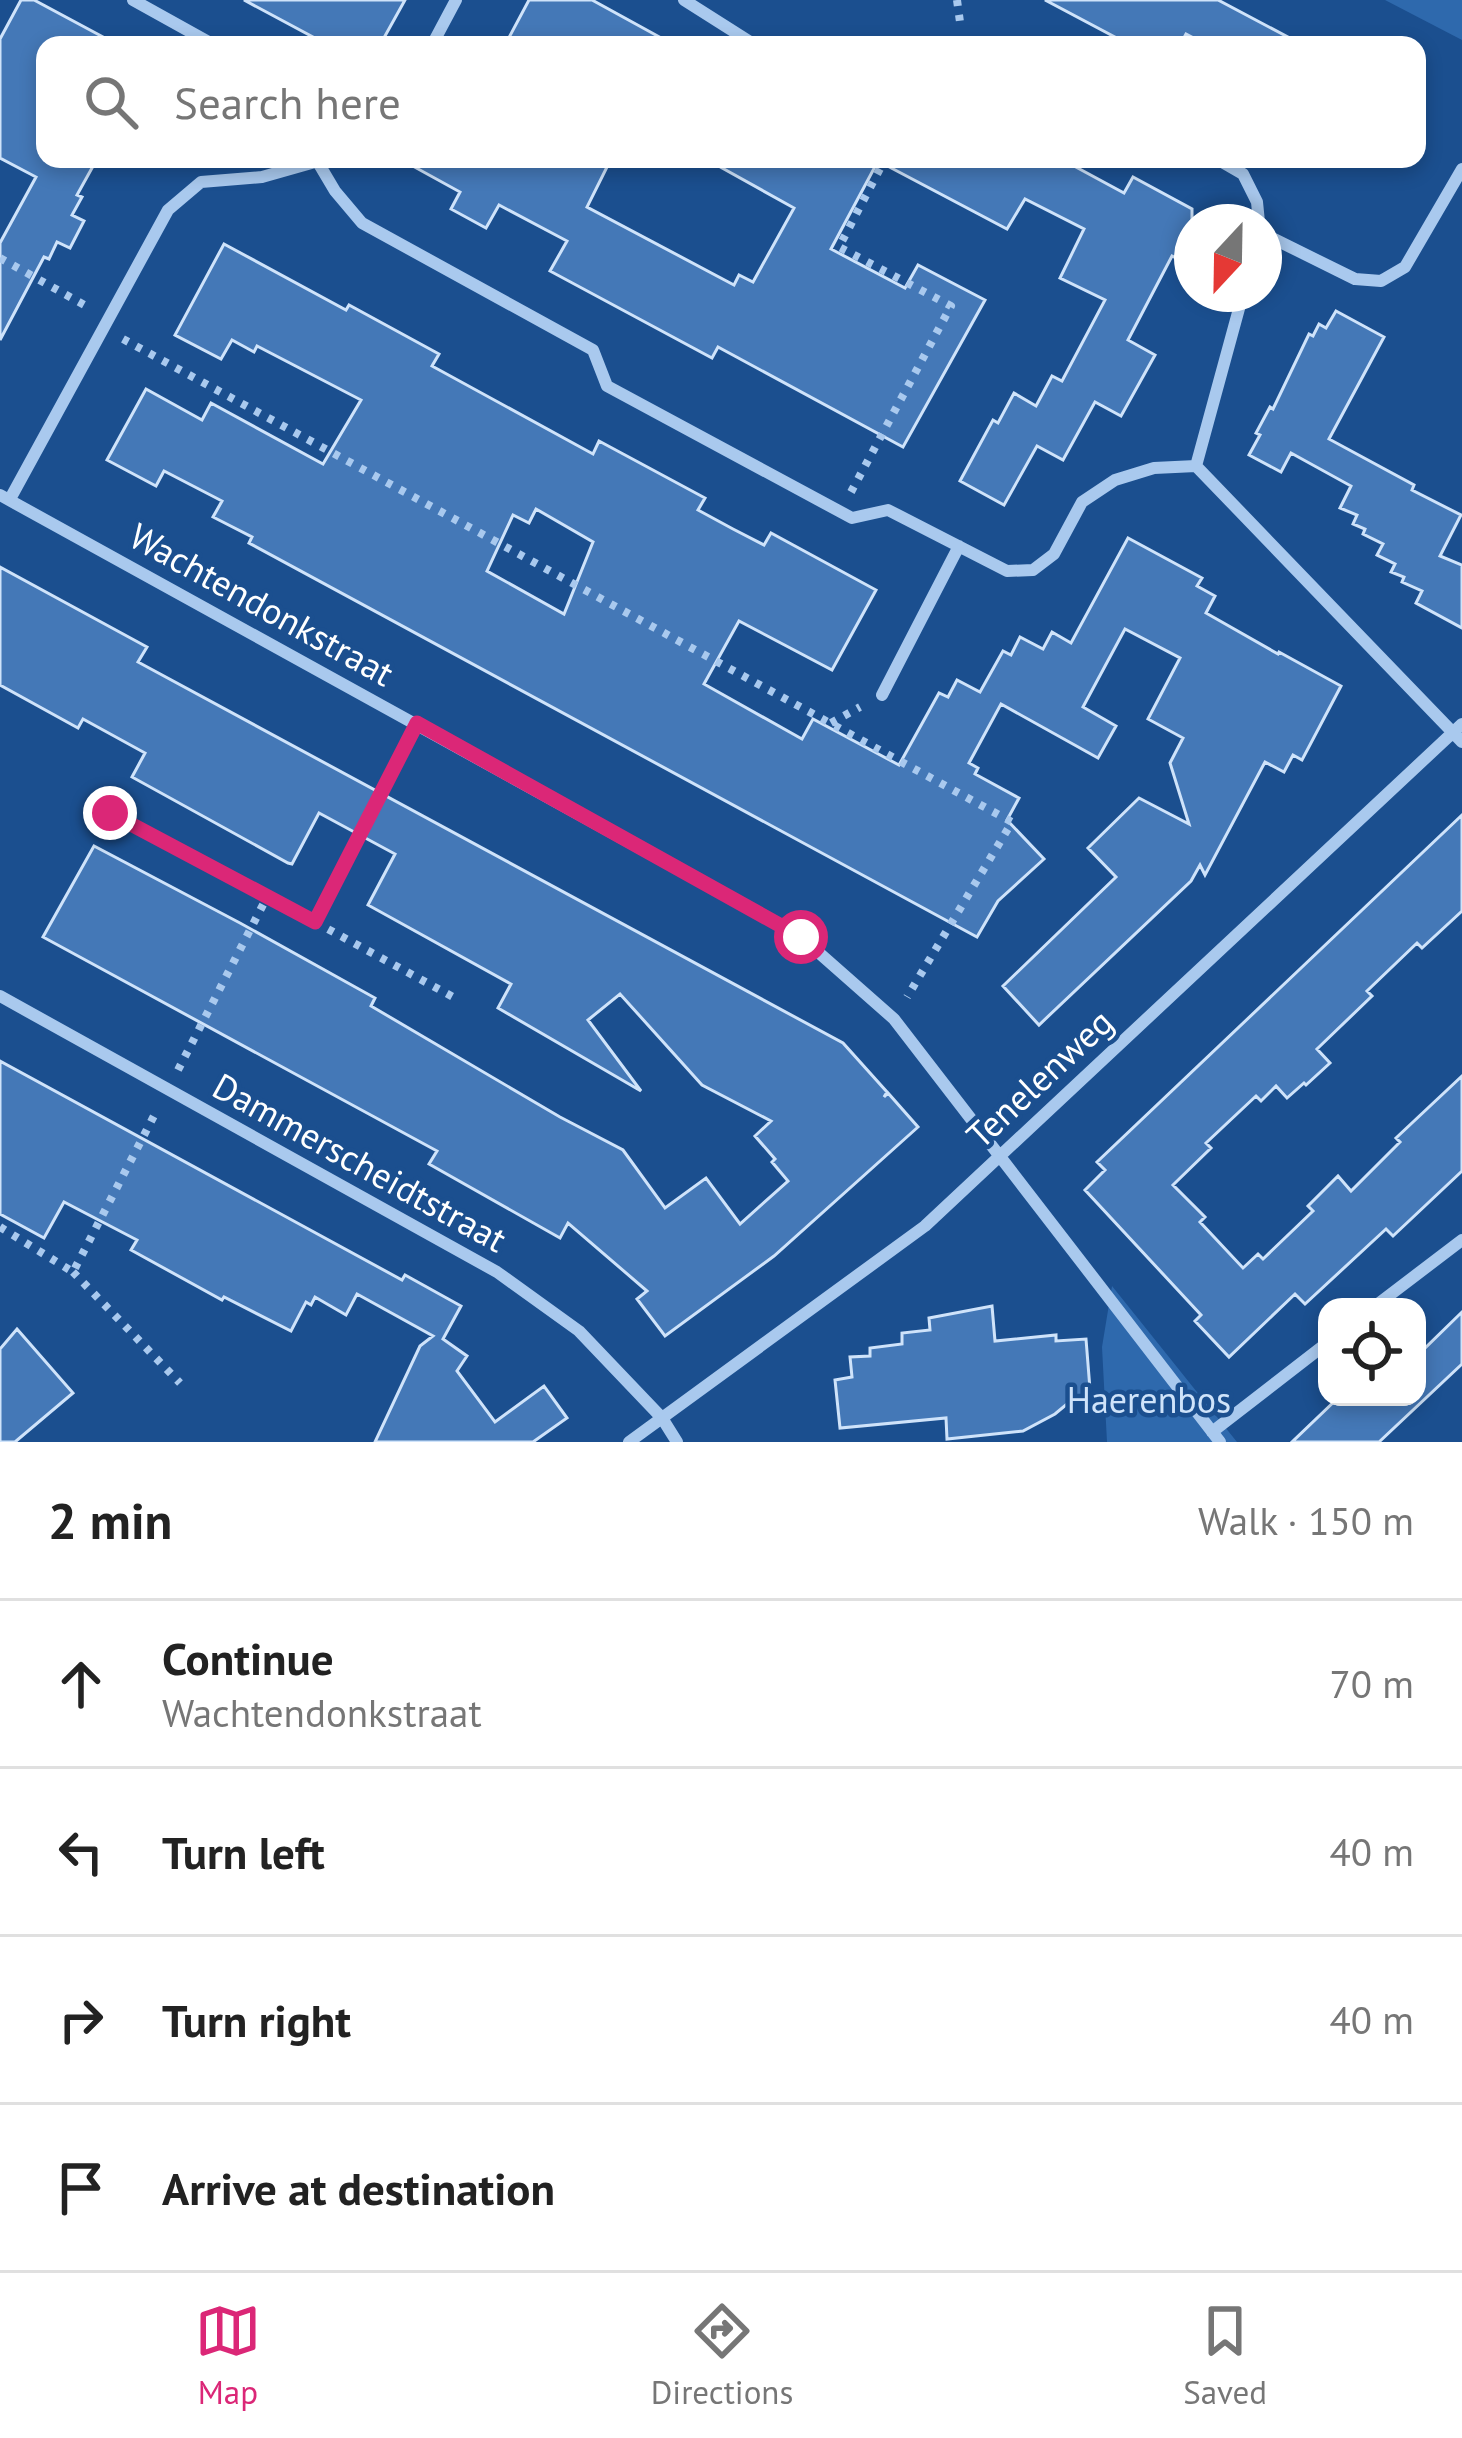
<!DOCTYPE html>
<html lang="en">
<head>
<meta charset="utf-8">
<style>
  :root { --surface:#fff; --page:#f6f6f6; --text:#222; --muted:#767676; --line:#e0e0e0; --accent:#db2777 }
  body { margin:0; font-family:"PT Sans",sans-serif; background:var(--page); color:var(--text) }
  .controls { position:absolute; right:36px; bottom:36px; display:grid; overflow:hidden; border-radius:24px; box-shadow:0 6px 18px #0003 }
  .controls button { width:108px; height:108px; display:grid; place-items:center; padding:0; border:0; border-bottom:3px solid var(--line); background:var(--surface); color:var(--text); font:60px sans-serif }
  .compass { position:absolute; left:1174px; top:204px; width:108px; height:108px; border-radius:50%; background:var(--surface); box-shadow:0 6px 18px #0003; rotate:202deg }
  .stop { position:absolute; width:36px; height:36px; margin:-27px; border:9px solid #db2777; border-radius:50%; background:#fff }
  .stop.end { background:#db2777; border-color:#fff; box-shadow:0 3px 12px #0008 }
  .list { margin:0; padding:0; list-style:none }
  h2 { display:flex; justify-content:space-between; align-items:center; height:156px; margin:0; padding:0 48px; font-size:51px }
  h2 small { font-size:39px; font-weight:400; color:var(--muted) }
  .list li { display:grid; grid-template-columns:78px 1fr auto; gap:36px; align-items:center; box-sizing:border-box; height:168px; padding:0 48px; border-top:3px solid var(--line) }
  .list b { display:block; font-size:45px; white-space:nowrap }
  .list p { margin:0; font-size:39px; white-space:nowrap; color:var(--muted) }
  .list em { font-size:39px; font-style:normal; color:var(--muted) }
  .icon { flex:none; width:66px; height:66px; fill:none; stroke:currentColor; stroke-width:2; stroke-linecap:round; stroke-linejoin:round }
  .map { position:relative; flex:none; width:1462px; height:1442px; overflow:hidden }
  .search { position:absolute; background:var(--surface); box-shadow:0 6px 18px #0003; left:36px; right:36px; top:36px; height:132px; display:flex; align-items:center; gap:30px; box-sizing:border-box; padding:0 42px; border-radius:24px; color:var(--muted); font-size:45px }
  .sheet { height:828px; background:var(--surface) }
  nav { display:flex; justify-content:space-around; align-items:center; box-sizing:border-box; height:168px; border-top:3px solid var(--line); background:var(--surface); font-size:33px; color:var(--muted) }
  nav a { display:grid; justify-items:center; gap:6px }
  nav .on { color:var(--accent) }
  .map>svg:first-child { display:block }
  .green { fill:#2e69ad }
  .building { fill:#4478b7; stroke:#cfe3fa; stroke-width:3; fill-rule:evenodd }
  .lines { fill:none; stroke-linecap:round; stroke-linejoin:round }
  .path { stroke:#a9c9ee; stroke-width:8; stroke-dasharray:6 9; stroke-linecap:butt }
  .minor { stroke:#a9c9ee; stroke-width:12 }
  .route { stroke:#db2777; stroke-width:15 }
  .labels { text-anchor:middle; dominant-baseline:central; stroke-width:9; stroke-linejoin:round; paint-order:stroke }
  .street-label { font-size:36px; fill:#fff; stroke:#1b4f8f }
  .park-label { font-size:36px; fill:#cfe3fa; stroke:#1b4f8f }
</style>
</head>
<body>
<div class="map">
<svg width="1462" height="1442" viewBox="0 0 1462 1442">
  <rect width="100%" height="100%" fill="#1b4f8f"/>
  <path class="green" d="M1385,0H1462V40Z
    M1112,1286L1237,1442H1107L1102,1347Z"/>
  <path class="building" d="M21,0H34L118,45H45V160L97,159L77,195L82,197L72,215L84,221L70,248L57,242L49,259L44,257L0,340V243L36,177L0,158V39Z
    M244,0H405L380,45H328Z
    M529,0H592L674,45H505Z
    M1045,0H1218L1303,45H1207L1186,34L1180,45H1130Z
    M400,159H611L587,207L734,285L739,275L753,282L794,208L706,159H1061L1124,193L1133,177L1192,209V266L1172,256L1128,340L1155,355L1121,416L1095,402L1063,460L1037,446L1004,505L960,481L993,420L998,423L1014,393L1036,406L1052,376L1062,381L1105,300L1060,278L1084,229L1025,199L1007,229L878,161L831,249L905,288L918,265L985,300L903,447L718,347L712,358L550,271L567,241L499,205L486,228L451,209L460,192Z
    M224,244L346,310L349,305L439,354L432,366L593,454L599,441L705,498L698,510L733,529L764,545L771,533L876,590L832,670L739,621L704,684L802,739L813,719L899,765L939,693L948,697L957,680L980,692L1003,651L1011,655L1020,637L1043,649L1052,632L1071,643L1128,538L1202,578L1197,586L1215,596L1206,613L1278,654L1279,652L1341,686L1302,760L1293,755L1284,772L1265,762L1205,875L1200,865L1191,881L1039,1025L1003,986L1116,877L1088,848L1139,798L1189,824L1170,763L1183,738L1148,719L1180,658L1125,629L1083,707L1116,726L1098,758L1001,704L969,763L978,768L975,774L1019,798L1007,820L1044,859L998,901L977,937L249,543L252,537L213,517L222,501L164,471L156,486L107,460L146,389L202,420L211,403L323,464L361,400L257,346L254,352L232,340L221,359L175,335ZM536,509L593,542L564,614L487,571L513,515L529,523Z
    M1336,311L1384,337L1329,439L1414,485L1412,490L1461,515L1440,556L1462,565V628L1416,603L1422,591L1402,582L1404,577L1391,572L1395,564L1377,555L1383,544L1363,534L1365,529L1353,524L1357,515L1340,508L1351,486L1291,453L1281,472L1249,455L1260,435L1256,433L1270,407L1273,409L1309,334L1313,336L1319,324L1326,328Z
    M0,567L147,647L138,662L843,1043L887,1092L884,1097L888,1093L918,1127L774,1256L665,1336L637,1299L647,1291L568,1223L560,1238L429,1164L437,1151L43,937L94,846L240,923L375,998L371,1006L560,1117L623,1150L665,1208L706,1178L740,1224L788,1181L772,1162L775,1159L755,1136L771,1121L702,1085L620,994L588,1020L641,1091L498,1008L511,984L368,905L395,854L319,813L292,864L288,863L132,777L145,753L83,719L78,728L0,685Z
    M1462,815V911L1422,948L1417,943L1367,991L1372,996L1317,1049L1330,1063L1306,1085L1304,1083L1287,1098L1276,1086L1261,1101L1256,1096L1206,1143L1211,1148L1173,1185L1205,1217L1200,1222L1243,1268L1258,1254L1263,1259L1313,1211L1308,1206L1338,1176L1351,1191L1400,1142L1396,1138L1462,1076V1171L1393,1236L1386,1229L1305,1304L1295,1294L1229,1357L1195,1321L1201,1315L1085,1190L1105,1170L1097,1162Z
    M0,1061L402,1280L405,1275L461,1306L443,1339L467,1356L457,1371L495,1422L544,1386L567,1418L533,1442H375L420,1346L433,1336L357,1294L346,1315L315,1297L311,1305L306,1302L291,1331L224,1297L222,1300L131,1250L137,1240L64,1202L44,1238L0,1214Z
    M992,1306L995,1341L1056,1335V1341L1086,1339L1091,1402L1067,1404L1055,1414L1023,1431L947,1439L946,1418L840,1428L835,1380L852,1377L850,1357L870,1356V1348L902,1344V1333L930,1330L929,1318Z
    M1462,1312V1364L1379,1442H1292L1339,1397H1417V1356Z
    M17,1329L73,1393L15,1442H0V1349Z"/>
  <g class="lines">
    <path class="path" d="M957,0L960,22
      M0,258L88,307
      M123,339L1012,822L907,997
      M851,492L951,306L839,247L885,159
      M831,723L860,707
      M110,813L267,897
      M315,922L455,998
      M178,1070L267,897L315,922L406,746
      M0,1227L73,1272L157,1110
      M73,1272L180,1383"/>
    <path class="minor" d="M133,0L214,45
      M684,0L755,45
      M432,45L456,0
      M962,45L993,42L1002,45
      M316,159L335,191L362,223L593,350L607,386L852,518L888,510L1007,571L1033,570L1054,554L1082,502L1115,480L1154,468L1196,466
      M1217,159L1243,174L1257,202L1259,222
      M1264,234L1355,279L1381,281L1405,267L1462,169
      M1243,294L1196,466L1462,742
      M0,495L801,937L894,1019L1220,1442
      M10,499L168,210L201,182L262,177L322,160
      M882,695L959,546
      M0,996L497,1272L579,1331L662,1418L677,1442
      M1374,1307L1462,1240
      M1212,1432L1327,1343
      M629,1442L925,1226L1462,724"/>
  </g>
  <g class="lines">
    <path class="route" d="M110,813L315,922L417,723L801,937"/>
  </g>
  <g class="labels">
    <g class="street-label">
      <text transform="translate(262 604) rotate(29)">Wachtendonkstraat</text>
      <text transform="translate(1039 1078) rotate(-43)">Tenelenweg</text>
      <text transform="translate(360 1162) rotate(29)">Dammerscheidtstraat</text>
    </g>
    <g class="park-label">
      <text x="1149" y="1399">Haerenbos</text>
    </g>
  </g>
</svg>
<div class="controls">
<button><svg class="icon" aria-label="locate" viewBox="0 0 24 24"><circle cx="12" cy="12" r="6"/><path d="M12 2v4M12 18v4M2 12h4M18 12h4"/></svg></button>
</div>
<svg class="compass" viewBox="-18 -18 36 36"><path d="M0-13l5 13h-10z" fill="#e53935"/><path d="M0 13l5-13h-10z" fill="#767676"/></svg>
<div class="stop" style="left:801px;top:937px"></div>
<div class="stop end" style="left:110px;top:813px"></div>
<div class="search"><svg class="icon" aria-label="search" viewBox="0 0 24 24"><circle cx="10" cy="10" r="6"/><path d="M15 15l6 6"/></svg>Search here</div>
</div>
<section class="sheet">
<h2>2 min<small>Walk · 150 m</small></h2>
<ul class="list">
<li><svg class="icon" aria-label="ahead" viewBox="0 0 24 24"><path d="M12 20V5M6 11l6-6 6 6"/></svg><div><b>Continue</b><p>Wachtendonkstraat</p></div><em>70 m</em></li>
<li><svg class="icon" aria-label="left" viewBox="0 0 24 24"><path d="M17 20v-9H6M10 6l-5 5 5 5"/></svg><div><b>Turn left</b></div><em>40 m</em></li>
<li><svg class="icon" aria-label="right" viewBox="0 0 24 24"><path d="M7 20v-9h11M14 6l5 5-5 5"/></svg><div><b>Turn right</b></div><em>40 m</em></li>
<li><svg class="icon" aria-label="arrive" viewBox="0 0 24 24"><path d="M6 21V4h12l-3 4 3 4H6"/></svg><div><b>Arrive at destination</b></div></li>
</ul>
</section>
<nav>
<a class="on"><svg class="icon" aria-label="map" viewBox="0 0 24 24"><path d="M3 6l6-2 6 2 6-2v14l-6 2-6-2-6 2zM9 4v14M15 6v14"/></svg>Map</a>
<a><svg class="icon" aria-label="directions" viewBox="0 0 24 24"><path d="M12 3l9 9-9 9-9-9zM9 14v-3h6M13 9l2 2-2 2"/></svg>Directions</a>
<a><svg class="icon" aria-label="saved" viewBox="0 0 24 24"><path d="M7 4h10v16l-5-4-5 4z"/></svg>Saved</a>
</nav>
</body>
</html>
